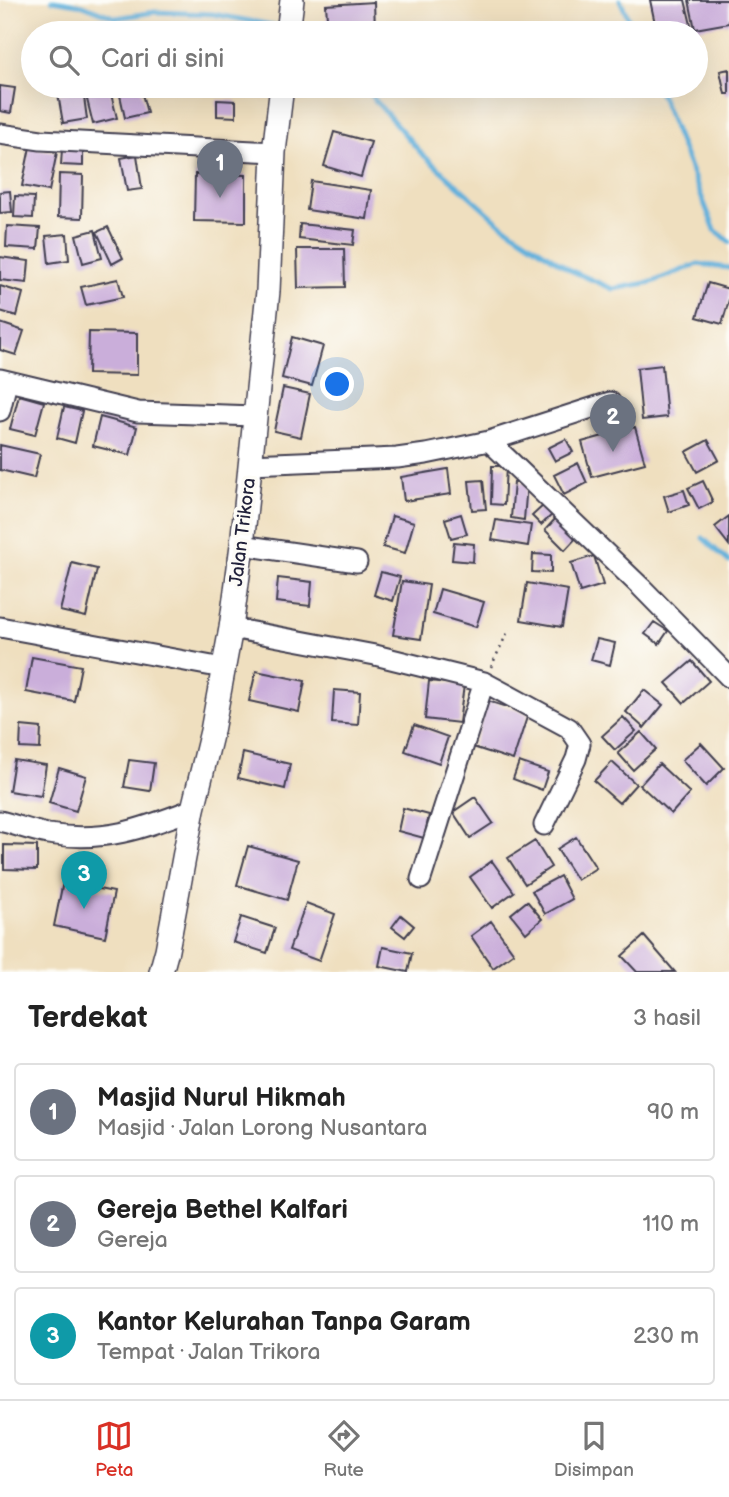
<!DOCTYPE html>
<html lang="id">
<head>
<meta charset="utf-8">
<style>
  :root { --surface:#fff; --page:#f6f6f6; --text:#222; --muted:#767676; --line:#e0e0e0; --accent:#d93025 }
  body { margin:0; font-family:"Balsamiq Sans",sans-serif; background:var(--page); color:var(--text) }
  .you { position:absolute; left:338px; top:385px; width:24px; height:24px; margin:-18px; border:5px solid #fff; border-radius:50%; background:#1a73e8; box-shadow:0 0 0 10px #1a73e833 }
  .badge { display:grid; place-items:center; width:46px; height:46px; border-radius:50%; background:var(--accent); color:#fff; font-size:23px; font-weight:700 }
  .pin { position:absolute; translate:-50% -58px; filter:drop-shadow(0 2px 4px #0008) }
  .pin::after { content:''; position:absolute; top:37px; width:24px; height:21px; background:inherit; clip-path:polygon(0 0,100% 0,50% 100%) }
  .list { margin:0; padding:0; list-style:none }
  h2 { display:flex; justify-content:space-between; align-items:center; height:91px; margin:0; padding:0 28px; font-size:30px }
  h2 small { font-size:23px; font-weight:400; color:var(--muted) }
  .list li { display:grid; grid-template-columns:46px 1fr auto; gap:21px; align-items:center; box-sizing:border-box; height:98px; margin:0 14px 14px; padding:0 14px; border:2px solid var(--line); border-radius:7px }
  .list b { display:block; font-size:26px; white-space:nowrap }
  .list p { margin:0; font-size:23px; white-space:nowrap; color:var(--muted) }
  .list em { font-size:23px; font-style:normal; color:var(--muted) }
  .icon { flex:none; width:38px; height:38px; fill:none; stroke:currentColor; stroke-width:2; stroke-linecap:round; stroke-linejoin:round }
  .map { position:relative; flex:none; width:729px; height:972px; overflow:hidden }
  .search { position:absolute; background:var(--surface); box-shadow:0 7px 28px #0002; left:21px; right:21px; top:21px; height:77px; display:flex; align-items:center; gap:18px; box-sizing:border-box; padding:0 24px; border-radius:38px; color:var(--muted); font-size:26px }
  .sheet { height:427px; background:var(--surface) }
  nav { display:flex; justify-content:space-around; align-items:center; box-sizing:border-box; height:98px; border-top:2px solid var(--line); background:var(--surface); font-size:19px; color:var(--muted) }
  nav a { display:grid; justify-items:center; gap:4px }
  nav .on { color:var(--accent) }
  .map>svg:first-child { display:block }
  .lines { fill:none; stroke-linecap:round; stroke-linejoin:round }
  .stream { stroke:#62b0db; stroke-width:5 }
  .building { fill:#caaeda }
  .minor-casing { stroke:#413e4f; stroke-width:23 }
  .tertiary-casing { stroke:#413e4f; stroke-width:26 }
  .path { stroke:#413e4f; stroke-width:2.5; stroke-dasharray:2 5; stroke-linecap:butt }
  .minor { stroke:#fff; stroke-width:19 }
  .tertiary { stroke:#fff; stroke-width:23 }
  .labels { text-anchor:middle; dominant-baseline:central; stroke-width:7; stroke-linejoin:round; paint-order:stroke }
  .street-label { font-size:19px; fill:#22223b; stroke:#fdfcf7 }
</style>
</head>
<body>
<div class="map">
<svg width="729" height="972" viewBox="0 0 729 972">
  <rect width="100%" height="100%" fill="#fdfcf7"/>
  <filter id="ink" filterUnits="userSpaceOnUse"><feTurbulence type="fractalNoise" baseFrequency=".0143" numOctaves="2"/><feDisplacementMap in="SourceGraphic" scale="14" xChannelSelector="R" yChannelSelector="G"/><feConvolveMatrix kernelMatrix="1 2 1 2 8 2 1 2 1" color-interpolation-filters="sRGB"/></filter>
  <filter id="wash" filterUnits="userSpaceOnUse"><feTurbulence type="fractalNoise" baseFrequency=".00686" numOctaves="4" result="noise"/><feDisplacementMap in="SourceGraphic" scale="28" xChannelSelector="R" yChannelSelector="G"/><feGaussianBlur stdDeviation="1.57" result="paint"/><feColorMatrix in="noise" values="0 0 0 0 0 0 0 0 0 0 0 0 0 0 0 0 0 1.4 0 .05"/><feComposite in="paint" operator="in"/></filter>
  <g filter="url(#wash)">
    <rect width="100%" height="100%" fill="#efdfbf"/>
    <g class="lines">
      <path class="stream" d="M52,0L83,5L116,18L155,12L213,14L282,27
        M620,0L635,33
        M365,86L374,99L421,153L500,223L572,271L613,289L652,282L698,264L729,268
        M657,86L715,230L729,242
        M703,538L729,562"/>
    </g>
    <g id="blocks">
      <path class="building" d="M650,0H685L693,33H657Z
        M689,0H729V23L695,29Z
        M374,2L375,29L328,31L326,5Z
        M729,69V94H725L720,71Z
        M0,86L15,88L11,113L0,111Z
        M91,86H109L117,118L93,124L84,87Z
        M118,86H140L147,113L125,118Z
        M83,90L87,119L63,123L58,94Z
        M217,100L236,101V117L217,116Z
        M334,132L371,142L361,177L324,166Z
        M30,147L57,152L49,191L22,186Z
        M62,149L83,150V166L61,165Z
        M137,155L142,189L127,191L121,158Z
        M59,174L83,175L82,218L58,217Z
        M195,174L246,175V222L194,221Z
        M311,181L371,190L367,219L307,210Z
        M10,191L12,212L0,213V192Z
        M15,196L34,197L33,218L14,217Z
        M300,224L355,230L353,245L299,239Z
        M7,226L40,228L38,249L6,247Z
        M108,227L123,258L112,264L97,232Z
        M95,230L102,258L83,263L76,235Z
        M67,234L69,260L49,263L46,236Z
        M297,249H344L345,287L298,288Z
        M0,257L29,261L27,283L0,280Z
        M118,279L123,297L86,305L81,287Z
        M708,283L729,289V300L722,324L697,317Z
        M0,286L23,293L17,316L0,311Z
        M0,323L24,331L16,355L0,350Z
        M89,332L137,333V375L88,374Z
        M292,337L323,346L312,386L282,378Z
        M662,365L667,417L642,420L637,368Z
        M283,388L310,394L301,437L274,431Z
        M19,395L44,402L35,435L10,429Z
        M64,407L82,411L75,443L57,438Z
        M100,417L137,427L130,455L93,446Z
        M635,427L645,463L592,477L582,442Z
        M566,439L573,452L555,461L548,448Z
        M708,440L719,460L697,472L686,452Z
        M0,445L40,454L34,478L0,470Z
        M578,463L587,483L564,495L554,475Z
        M492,466H506L504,505L491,504Z
        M448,469L451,494L404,501L401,477Z
        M483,480L486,509L472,510L469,481Z
        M703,481L713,502L699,509L688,488Z
        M514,482L527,484L524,520L511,518Z
        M684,490L689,505L669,512L664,496Z
        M545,504L554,513L541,525L532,516Z
        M461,514L467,534L451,538L445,519Z
        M392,516L414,522L405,553L383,547Z
        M729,516V545L715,527Z
        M557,517L578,536L565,550L545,530Z
        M496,520L531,525L528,546L492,540Z
        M454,542L474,544L473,562L452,560Z
        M533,554L551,555V573L532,572Z
        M594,556L603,585L580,592L571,563Z
        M72,563L97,569L86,617L60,611Z
        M381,572L400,577L393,601L374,595Z
        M278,578L312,582L310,606L276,602Z
        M402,581L429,585L421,639L393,635Z
        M527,583L568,590L562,627L521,620Z
        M440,589L484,602L476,627L433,614Z
        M654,622L668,631L659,644L645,634Z
        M597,639L615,643L610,665L591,660Z
        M32,657L81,666L74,701L26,692Z
        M692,661L709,681L684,703L666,683Z
        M256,671L305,681L299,712L249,701Z
        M429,681L464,685L459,723L425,719Z
        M334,690L360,692L358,725L332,723Z
        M644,690L663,705L644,728L626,712Z
        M488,701L528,714L513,760L473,747Z
        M623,717L636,731L615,750L602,736Z
        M414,725L448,737L439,763L405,751Z
        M21,726L41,728L40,749L20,748Z
        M641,732L656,749L633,770L618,753Z
        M701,743L724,768L706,786L682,760Z
        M243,753L290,764L285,789L238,778Z
        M14,760L46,765L41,796L9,791Z
        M129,760L154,763L150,791L124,787Z
        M519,762L548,772L542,790L513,779Z
        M612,762L636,784L619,803L594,781Z
        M659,764L690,793L671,814L640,785Z
        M59,768L86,776L76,811L49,803Z
        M475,797L493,823L470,838L453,812Z
        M403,808L429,815L424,838L398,831Z
        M576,837L596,868L577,880L557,849Z
        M535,841L551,867L525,884L508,858Z
        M4,845L37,846V870L4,869Z
        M248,846L298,860L287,900L237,885Z
        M492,861L514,892L492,908L470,877Z
        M560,876L572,899L545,914L532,891Z
        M63,882L114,892L105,937L54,926Z
        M527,901L542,919L526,933L511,914Z
        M306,903L335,914L319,961L289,950Z
        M401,915L414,926L405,937L392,927Z
        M241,917L275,928L267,953L233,942Z
        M491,921L514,953L493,968L471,936Z
        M644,936L675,972H637L622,956Z
        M383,947L412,953L408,972L379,966Z"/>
    </g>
  </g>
  <g filter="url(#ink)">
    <use href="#blocks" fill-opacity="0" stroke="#413e4f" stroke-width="2"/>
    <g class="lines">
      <defs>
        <path id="minor" d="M0,134L41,140L274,152
          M0,379L138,412L255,416
          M0,411L7,382
          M489,441L641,587L729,677
          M250,464L397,458L426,454L489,441L610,402
          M242,545L357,562
          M0,627L223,668
          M231,628L375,655L484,682L569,728L580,744L576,759L544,825
          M0,821C16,825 32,831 48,834C105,843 141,829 193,809
          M421,879L484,682"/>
        <path id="tertiary" d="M288,33L292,0
          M161,972L167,950L193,809L212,731L231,628L242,545L268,291L274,152L282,86"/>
      </defs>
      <use href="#minor" class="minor-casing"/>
      <use href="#tertiary" class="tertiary-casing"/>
      <path class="path" d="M491,667L509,629"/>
      <use href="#minor" class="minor"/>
      <use href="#tertiary" class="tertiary"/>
    </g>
  </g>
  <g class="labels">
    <g class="street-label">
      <text transform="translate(243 532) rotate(-83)">Jalan Trikora</text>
    </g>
  </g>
</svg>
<div class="you"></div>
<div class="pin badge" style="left:220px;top:198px;background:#6b7280">1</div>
<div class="pin badge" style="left:613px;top:452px;background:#6b7280">2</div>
<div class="pin badge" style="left:84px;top:909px;background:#0f9aa8">3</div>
<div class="search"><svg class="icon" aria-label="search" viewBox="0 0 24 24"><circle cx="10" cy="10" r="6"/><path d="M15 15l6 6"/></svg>Cari di sini</div>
</div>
<section class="sheet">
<h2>Terdekat<small>3 hasil</small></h2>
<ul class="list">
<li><span class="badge" style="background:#6b7280">1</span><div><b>Masjid Nurul Hikmah</b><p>Masjid · Jalan Lorong Nusantara</p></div><em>90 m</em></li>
<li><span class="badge" style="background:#6b7280">2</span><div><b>Gereja Bethel Kalfari</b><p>Gereja</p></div><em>110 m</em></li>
<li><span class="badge" style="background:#0f9aa8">3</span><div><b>Kantor Kelurahan Tanpa Garam</b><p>Tempat · Jalan Trikora</p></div><em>230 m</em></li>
</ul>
</section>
<nav>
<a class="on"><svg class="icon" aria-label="map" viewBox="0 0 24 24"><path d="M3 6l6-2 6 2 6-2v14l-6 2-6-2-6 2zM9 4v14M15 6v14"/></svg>Peta</a>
<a><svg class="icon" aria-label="directions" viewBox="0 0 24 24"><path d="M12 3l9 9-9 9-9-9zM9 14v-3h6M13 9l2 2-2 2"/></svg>Rute</a>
<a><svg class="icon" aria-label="saved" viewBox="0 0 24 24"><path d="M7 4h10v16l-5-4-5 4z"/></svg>Disimpan</a>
</nav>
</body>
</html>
